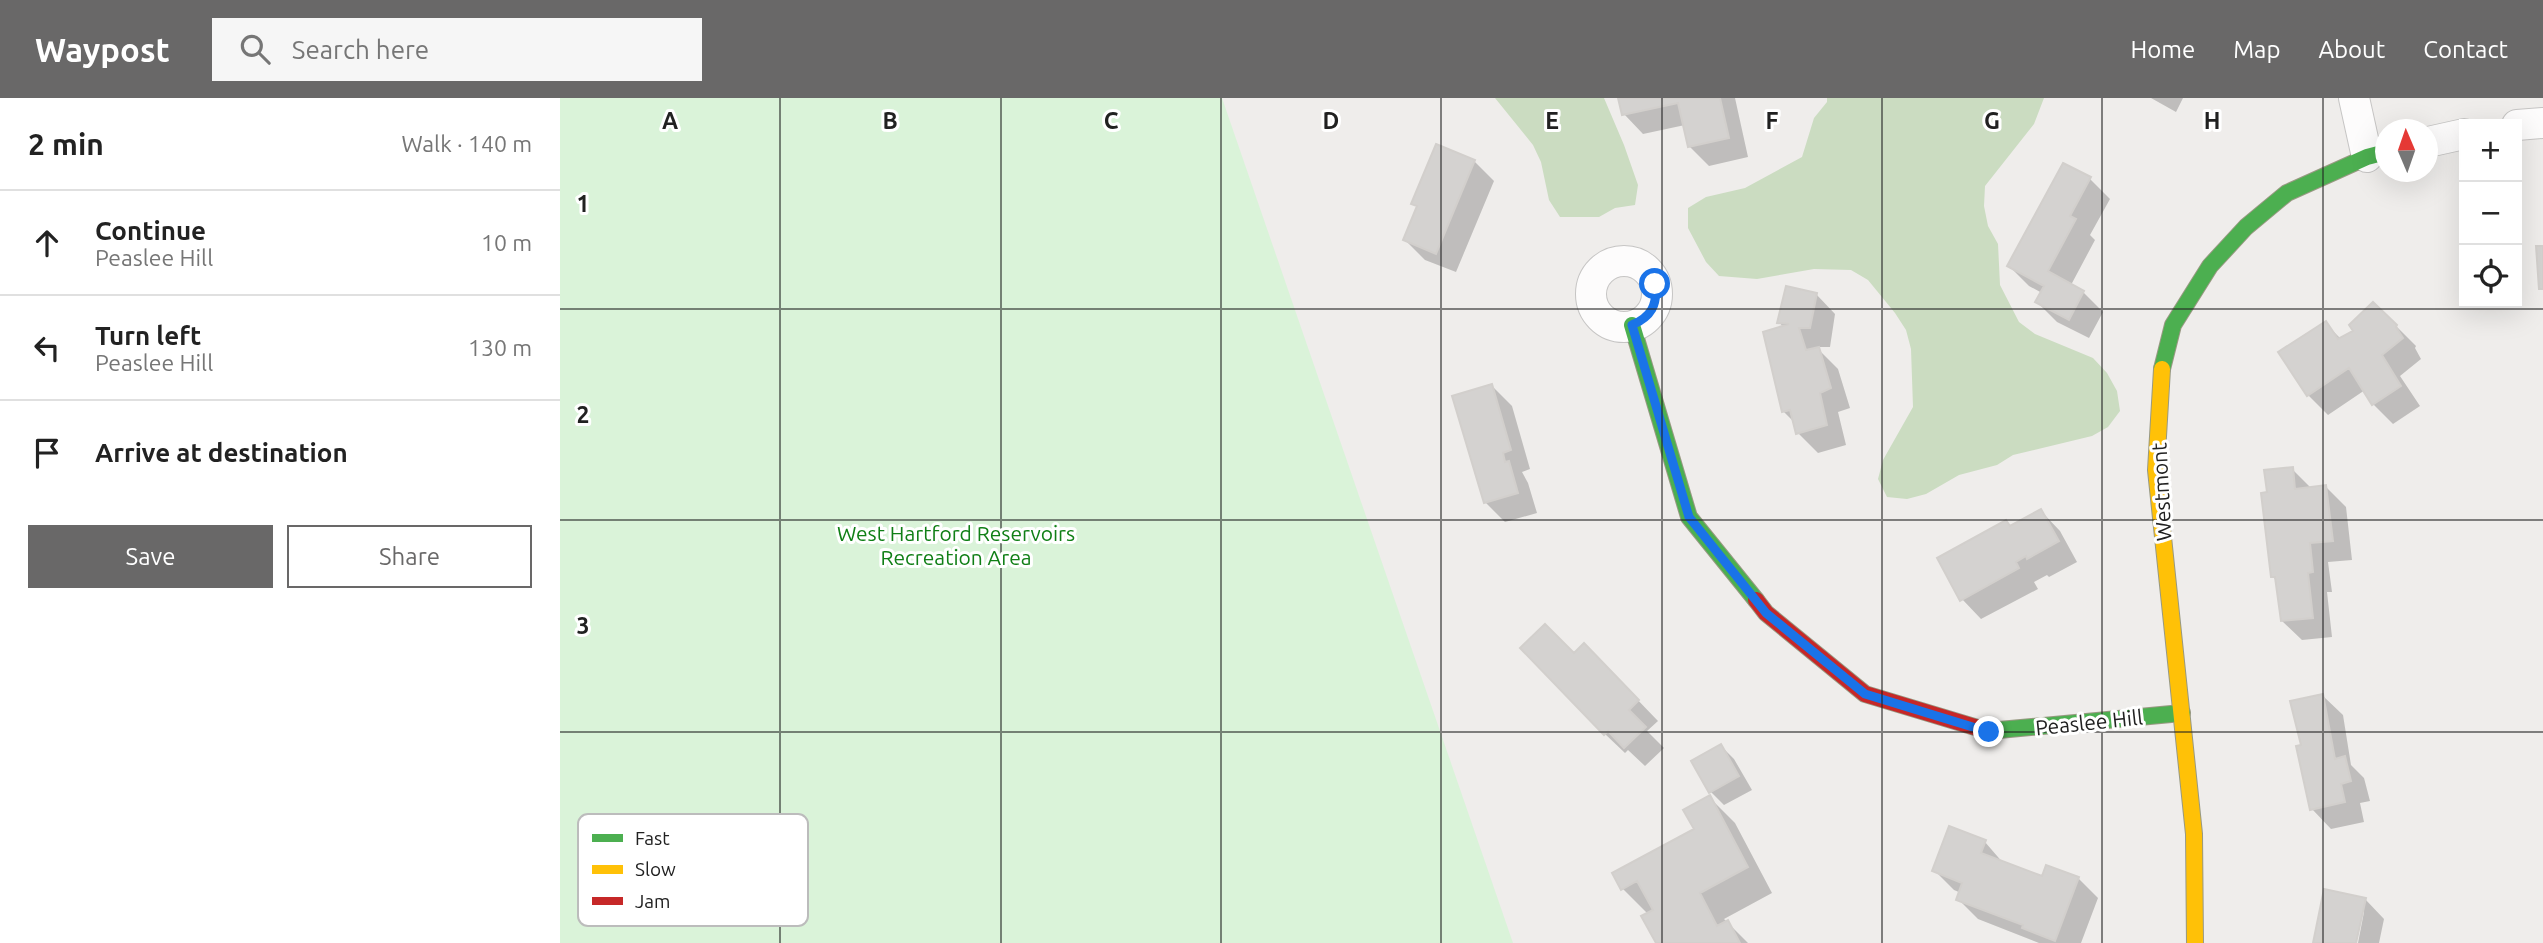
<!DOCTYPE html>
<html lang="en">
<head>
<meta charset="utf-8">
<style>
  :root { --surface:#fff; --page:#f6f6f6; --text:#222; --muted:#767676; --line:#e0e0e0; --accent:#696868 }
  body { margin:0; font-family:Ubuntu,sans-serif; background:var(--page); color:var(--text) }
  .controls { position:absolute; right:21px; top:21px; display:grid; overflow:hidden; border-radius:0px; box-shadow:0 7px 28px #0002 }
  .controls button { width:63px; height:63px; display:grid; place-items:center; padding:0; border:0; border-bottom:2px solid var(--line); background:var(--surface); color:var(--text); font:35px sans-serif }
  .compass { position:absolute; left:1815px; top:21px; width:63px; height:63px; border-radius:50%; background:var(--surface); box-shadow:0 7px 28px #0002; rotate:358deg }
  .stop { position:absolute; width:21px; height:21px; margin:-16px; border:5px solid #1a73e8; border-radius:50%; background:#fff }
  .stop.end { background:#1a73e8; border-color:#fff; box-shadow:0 2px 7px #0008 }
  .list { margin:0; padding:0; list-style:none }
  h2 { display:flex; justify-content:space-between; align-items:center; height:91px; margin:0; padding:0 28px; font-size:30px }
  h2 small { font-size:23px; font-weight:400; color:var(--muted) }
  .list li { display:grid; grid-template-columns:46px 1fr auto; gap:21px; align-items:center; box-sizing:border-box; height:105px; padding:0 28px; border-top:2px solid var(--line) }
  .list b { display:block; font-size:26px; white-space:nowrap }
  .list p { margin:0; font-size:23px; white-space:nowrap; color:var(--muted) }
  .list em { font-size:23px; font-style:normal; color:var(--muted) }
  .actions { display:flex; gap:14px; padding:21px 28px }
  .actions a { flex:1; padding:16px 0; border:2px solid var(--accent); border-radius:0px; text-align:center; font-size:24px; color:var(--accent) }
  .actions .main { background:var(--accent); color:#fff }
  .icon { flex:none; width:38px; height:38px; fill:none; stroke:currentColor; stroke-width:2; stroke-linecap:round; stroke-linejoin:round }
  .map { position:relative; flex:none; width:1983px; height:845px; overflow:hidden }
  header { display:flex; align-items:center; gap:42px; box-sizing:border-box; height:98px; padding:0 35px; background:var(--accent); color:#fff }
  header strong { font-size:33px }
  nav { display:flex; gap:38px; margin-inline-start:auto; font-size:24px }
  .search { width:490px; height:63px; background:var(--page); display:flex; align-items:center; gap:18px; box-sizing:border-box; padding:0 24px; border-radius:0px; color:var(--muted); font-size:26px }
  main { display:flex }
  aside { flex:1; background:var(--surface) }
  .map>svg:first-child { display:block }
  .forest { fill:#cbdcc1 }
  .park { fill:#daf3d9 }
  .shadow { fill:#0003 }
  .building { fill:#d4d2d0; stroke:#d2cfcc; stroke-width:2 }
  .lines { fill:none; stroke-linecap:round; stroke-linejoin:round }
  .street-casing { stroke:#c6c5c4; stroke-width:32 }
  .fast-casing { stroke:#989982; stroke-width:18 }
  .slow-casing { stroke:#989982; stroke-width:18 }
  .jam-casing { stroke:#989982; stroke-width:18 }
  .street { stroke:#fdfcfc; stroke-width:30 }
  .fast { stroke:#4caf50; stroke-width:16 }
  .slow { stroke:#ffc107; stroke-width:16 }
  .jam { stroke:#c62828; stroke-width:16 }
  .route { stroke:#1a73e8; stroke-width:9 }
  .grid { fill:none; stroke:#212121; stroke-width:2; stroke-opacity:0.55 }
  .labels { text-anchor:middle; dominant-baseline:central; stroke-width:6; stroke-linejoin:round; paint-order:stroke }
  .street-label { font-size:21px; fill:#212121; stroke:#fff }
  .park-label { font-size:21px; fill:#107f16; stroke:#fff }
  .key { fill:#fff; stroke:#bcbcbc; stroke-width:2 }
  .key-label { font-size:19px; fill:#212121 }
  .grid-label { font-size:23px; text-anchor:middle; font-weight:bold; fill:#212121; stroke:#fff; stroke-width:6; stroke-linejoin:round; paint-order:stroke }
</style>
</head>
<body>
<header>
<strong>Waypost</strong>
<div class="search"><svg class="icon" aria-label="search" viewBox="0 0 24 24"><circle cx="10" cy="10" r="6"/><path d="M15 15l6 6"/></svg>Search here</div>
<nav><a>Home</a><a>Map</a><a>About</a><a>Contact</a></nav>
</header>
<main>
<aside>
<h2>2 min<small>Walk · 140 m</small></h2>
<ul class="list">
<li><svg class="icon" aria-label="ahead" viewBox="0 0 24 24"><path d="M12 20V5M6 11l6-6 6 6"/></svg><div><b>Continue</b><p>Peaslee Hill</p></div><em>10 m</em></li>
<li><svg class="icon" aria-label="left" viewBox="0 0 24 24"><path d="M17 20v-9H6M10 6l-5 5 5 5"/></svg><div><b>Turn left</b><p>Peaslee Hill</p></div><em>130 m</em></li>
<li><svg class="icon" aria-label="arrive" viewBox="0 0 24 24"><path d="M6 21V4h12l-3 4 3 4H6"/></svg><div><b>Arrive at destination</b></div></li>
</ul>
<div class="actions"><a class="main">Save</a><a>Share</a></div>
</aside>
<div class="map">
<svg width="1983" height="845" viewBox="0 0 1983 845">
  <rect width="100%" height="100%" fill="#efedeb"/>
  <path class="forest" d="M935,0H1044L1064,47L1078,87L1075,107L1055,110L1039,119H1000L989,102L981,64L973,47Z
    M1267,0H1484L1474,26L1425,88L1424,108L1428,128L1438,146L1440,187L1459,224L1475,236L1533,260L1547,275L1557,293L1560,313L1548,329L1532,338L1453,357L1437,367L1399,377L1366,396L1347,401L1327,399L1318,381L1323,362L1353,309L1351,251L1346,232L1335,215L1308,182L1291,172L1254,171L1197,181L1159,178L1146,164L1128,130V110L1146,99L1185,90L1242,59L1254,20L1267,4Z"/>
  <path class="park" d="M0,0H662L953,845H0Z"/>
  <path class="shadow" d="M1060,0H1175L1188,59L1149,68L1129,48L1125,27L1083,36L1064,16Z
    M1591,0H1623L1616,14Z
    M914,63L934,83L896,174L865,162L845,142L858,110L853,105Z
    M1504,67L1530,81L1550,101L1530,137L1535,142L1511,187L1523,194L1543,214L1529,240L1497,224L1477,204L1482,195L1469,188L1449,168Z
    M1256,196L1275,216L1270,249H1256L1278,271L1290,310L1278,314L1286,347L1258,355L1238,335L1235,325L1223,313L1224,230L1219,224Z
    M1766,226L1781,241L1795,233L1836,228L1856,248L1855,250L1861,261L1840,278L1860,308L1833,326L1813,306L1805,292L1768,317L1748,297L1720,254Z
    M932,288L952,308L970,371L962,374L968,385L977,415L945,424L925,404Z
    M1732,371L1752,391L1766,389L1786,409L1792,462L1768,464L1772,494H1767L1772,539L1742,542L1722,523L1718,484L1713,479L1709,395Z
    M1481,413L1500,433L1517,464L1489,479L1487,477L1474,484L1478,491L1421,521L1402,501L1446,424L1451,429Z
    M1014,558L1044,567L1098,623L1087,633L1104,650L1085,668L1068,652L1065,655L1045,636Z
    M1763,598L1783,617L1791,667L1804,680L1810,703L1800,705L1804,724L1771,731L1752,711L1743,648Z
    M1161,648L1174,661L1192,692L1164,707L1151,694Z
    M1150,700L1175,725L1212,795L1164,821L1188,845H1098L1083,819L1088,816L1063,791L1136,732Z
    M1425,744L1444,766L1483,780L1487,769L1519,781L1538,800L1521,845H1479L1418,821L1398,801L1401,795L1394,792L1374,772Z
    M1766,793L1805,801L1824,821L1819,845H1798L1804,814H1801L1794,845H1755Z"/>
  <path class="building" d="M1058,0H1160L1169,40L1128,49L1118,5L1062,17Z
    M876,46L915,62L876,156L843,142L857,108L851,106Z
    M1503,65L1531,79L1510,118L1516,121L1488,173L1524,193L1509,222L1475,204L1484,188L1447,168Z
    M1976,148H1983V191H1979Z
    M1226,188L1257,195L1250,230H1239L1246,252L1259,249L1271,290L1260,295L1267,327L1236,336L1230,312L1222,314L1203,234L1229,226L1217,225Z
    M1813,204L1837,227L1836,229L1843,240L1822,257L1841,288L1812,307L1789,270L1747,298L1718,254L1766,223L1778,241L1793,233L1789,227Z
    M932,286L951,352L943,355L945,364L949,363L958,395L924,405L892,298Z
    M1733,369L1735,391L1766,387L1773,443L1750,445L1753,474L1748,475L1753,520L1721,523L1715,479H1711L1701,395L1707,394L1704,372Z
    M1481,411L1499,443L1467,461L1466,458L1456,464L1459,470L1400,503L1377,460L1446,422L1450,428Z
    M985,526L1014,555L1024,545L1079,602L1069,612L1086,629L1064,650L1048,633L1044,637L960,550Z
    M1763,596L1775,661L1785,658L1791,683L1781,686L1785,704L1750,712L1736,648L1741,647L1730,603Z
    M1161,646L1179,678L1149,695L1131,663Z
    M1150,697L1188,769L1140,795L1157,828L1168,822L1180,845H1096L1081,818L1093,812L1077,783L1061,792L1052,775L1134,731L1123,712Z
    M1389,728L1426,742L1421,755L1482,778L1486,767L1519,779L1495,843L1462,830L1463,827L1396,802L1402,785L1372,773Z
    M1764,791L1806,800L1796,845H1753Z"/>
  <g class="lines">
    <defs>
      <path id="street" d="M1794,0L1807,59
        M1957,27L1983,25
        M1868,44L1904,36
        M1031 196a33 33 0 1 1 66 0a33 33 0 1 1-66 0Z"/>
      <path id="fast" d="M1072,227L1129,419L1196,502
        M1602,271L1613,227L1650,168L1686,129L1727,95L1807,59L1826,54
        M1428,633L1622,615"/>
      <path id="slow" d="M1602,271L1596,372L1634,736L1635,845"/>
      <path id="jam" d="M1196,502L1206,515L1305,596L1428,633"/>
    </defs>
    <use href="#street" class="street-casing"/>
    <use href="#fast" class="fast-casing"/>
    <use href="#slow" class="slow-casing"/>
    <use href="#jam" class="jam-casing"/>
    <use href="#street" class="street"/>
    <use href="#fast" class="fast"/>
    <use href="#slow" class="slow"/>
    <use href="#jam" class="jam"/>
  </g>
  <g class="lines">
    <path class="route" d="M1095,186C1098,207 1091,219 1072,227L1129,419L1206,515L1305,596L1429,634"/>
  </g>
  <path class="grid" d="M220,0V845M441,0V845M661,0V845M881,0V845M1102,0V845M1322,0V845M1542,0V845M1763,0V845M0,211H1983M0,422H1983M0,634H1983"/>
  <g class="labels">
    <g class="street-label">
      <text transform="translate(1601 394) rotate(-93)">Westmont</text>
      <text transform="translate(1529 624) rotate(-6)">Peaslee Hill</text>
    </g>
    <g class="park-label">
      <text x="396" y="435">West Hartford Reservoirs<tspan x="396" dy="24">Recreation Area</tspan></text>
    </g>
  </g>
  <rect x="18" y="716" width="230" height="112" rx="10" class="key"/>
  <rect x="32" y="736" width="31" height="8" fill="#4caf50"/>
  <rect x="32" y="767" width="31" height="9" fill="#ffc107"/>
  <rect x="32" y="799" width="31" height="8" fill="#c62828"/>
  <g class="key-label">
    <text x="75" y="747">Fast</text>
    <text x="75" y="778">Slow</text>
    <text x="75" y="810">Jam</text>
  </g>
  <g class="grid-label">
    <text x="110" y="31">A</text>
    <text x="330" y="31">B</text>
    <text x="551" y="31">C</text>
    <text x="771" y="31">D</text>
    <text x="992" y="31">E</text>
    <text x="1212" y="31">F</text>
    <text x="1432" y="31">G</text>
    <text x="1652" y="31">H</text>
    <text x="23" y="114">1</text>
    <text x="23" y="325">2</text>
    <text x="23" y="536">3</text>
  </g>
</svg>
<div class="controls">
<button>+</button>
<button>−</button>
<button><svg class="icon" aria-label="locate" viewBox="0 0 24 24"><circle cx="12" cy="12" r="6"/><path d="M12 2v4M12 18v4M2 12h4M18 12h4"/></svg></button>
</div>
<svg class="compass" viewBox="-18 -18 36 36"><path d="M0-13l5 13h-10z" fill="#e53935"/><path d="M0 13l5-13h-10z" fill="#767676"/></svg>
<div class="stop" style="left:1095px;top:186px"></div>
<div class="stop end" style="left:1429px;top:634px"></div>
</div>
</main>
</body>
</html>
